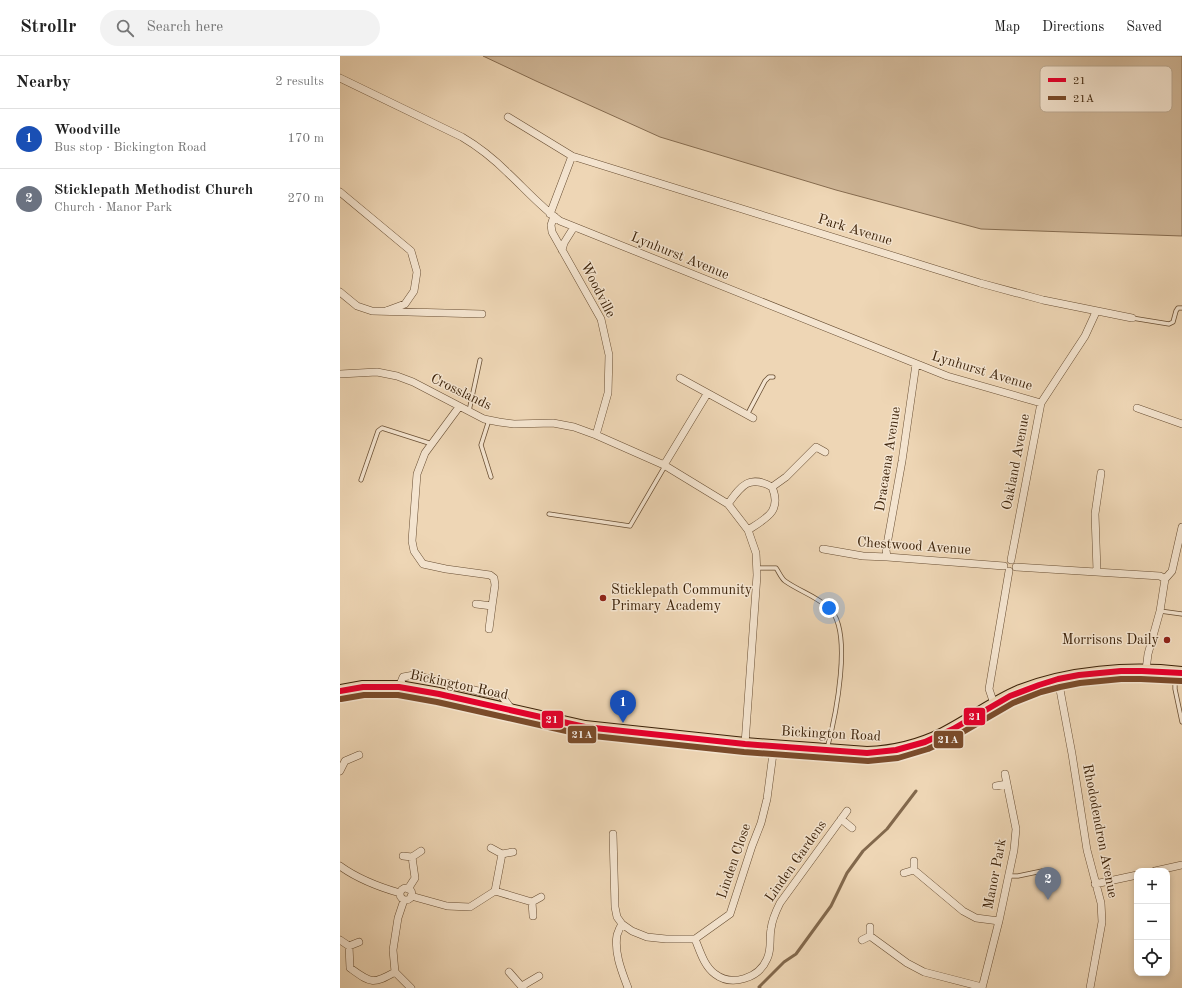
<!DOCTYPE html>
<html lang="en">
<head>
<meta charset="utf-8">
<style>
  :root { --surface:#fff; --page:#f2f2f2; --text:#222; --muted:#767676; --line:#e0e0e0; --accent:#8f2418 }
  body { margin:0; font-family:"Old Standard TT",serif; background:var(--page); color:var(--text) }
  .controls { position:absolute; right:12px; bottom:12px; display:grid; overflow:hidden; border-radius:8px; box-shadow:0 2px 6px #0003 }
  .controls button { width:36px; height:36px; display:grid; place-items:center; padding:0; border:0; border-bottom:1px solid var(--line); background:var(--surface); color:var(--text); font:20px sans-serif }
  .you { position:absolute; left:489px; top:552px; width:14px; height:14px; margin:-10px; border:3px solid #fff; border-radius:50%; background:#1a73e8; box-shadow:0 0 0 6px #1a73e833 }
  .badge { display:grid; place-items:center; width:26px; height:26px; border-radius:50%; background:var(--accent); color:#fff; font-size:13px; font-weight:700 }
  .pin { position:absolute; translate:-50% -33px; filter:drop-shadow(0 1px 2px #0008) }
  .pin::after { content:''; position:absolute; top:21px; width:14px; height:12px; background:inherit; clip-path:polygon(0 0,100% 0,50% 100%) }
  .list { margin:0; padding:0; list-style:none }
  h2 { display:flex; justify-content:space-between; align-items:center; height:52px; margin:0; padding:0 16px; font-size:17px }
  h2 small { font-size:13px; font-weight:400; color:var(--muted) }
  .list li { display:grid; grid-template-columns:26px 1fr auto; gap:12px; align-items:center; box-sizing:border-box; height:60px; padding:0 16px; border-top:1px solid var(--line) }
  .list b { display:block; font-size:15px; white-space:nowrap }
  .list p { margin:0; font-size:13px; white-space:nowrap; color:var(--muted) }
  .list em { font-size:13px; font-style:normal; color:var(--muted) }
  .icon { flex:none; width:22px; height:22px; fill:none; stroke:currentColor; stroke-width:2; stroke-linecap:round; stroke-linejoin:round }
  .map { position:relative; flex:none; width:842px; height:932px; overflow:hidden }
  header { display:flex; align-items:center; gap:24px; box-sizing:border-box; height:56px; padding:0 20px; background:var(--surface); border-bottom:1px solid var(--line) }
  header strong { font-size:19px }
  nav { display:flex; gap:22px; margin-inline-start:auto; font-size:14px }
  .search { width:280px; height:36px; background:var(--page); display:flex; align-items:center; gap:10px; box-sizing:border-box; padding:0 14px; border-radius:22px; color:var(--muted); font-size:15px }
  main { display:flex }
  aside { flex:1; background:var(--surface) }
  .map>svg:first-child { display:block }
  .green { fill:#d0b798; stroke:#866c50 }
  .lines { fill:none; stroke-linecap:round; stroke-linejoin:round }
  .stream { stroke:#82684c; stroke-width:3 }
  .service-casing { stroke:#684e33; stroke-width:5 }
  .minor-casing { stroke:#684e33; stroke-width:8 }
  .primary-casing { stroke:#3b2108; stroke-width:14 }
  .service { stroke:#f4e4cf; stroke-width:3.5 }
  .minor { stroke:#f4e4cf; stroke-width:7 }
  .primary { stroke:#eed6b5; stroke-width:12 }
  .bus-1-casing { stroke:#f4e4cf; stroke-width:9 }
  .bus-2-casing { stroke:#f4e4cf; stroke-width:9 }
  .bus-1 { stroke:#e4002b; stroke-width:6 }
  .bus-2 { stroke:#7a4b2a; stroke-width:6 }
  .poi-dot { fill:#8f2418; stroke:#f4e4cf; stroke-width:1.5 }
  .labels { text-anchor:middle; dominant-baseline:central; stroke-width:3; stroke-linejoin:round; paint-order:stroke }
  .street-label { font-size:14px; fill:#3b2108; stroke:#f4e4cf }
  .poi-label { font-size:14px; fill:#3b2108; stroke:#f4e4cf; text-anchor:start }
  .key { fill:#f4e4cf; stroke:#bcaa93; stroke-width:1 }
  .key-label { font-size:11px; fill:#3b2108 }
  .line-badge { stroke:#f4e4cf; stroke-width:1.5 }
  .badge-label { font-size:11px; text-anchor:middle; font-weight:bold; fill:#fff }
</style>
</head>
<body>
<header>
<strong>Strollr</strong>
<div class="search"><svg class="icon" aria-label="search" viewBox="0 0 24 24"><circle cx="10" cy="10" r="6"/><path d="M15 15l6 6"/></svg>Search here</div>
<nav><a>Map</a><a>Directions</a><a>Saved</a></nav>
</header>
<main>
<aside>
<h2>Nearby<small>2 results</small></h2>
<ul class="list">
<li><span class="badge" style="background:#1a4fb4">1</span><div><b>Woodville</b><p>Bus stop · Bickington Road</p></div><em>170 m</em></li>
<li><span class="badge" style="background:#6b7280">2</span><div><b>Sticklepath Methodist Church</b><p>Church · Manor Park</p></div><em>270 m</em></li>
</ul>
</aside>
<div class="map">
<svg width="842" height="932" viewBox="0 0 842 932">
  <rect width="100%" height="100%" fill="#eed6b5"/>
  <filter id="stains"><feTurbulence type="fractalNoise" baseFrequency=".005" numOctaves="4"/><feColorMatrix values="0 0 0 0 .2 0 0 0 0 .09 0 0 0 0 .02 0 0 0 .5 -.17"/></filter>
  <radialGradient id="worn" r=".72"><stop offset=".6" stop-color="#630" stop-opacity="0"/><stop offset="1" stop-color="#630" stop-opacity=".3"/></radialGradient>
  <path class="green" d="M143,0H842V180L641,173L496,134L320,81L196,25Z"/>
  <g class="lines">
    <path class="stream" d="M420,932L419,931L444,906L456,898L491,850L507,817L523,795L547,773L576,735"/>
    <defs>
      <path id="service" d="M792,262L829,268L833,266L836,255L838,252H842
        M129,355L140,304
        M407,359L425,325L429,321H433
        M149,364L141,389L151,421
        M21,424L38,375L42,372L92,388
        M209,458L290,470L325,410
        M416,512H436C439,516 441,522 445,525C459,535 476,540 489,552C514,574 495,663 487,693
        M820,555L842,558
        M835,618V633L842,666
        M668,820H678L702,815"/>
      <path id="minor" d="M0,22L122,81C139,91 154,103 168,117C185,133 201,151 220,165L607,320L701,347
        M168,61L232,100L640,227L703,244L792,262
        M0,136L71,195L77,216L74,235L65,248L46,255
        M210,158L232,100
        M214,160L211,169L212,176L261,263L269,299L268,337L256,379
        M222,194L224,187L234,171
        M0,236L17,250L32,255L142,258
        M0,318L37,316L57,320L73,326L144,363L159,366L174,368L213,367L234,371L256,379L324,409L388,448L408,474L416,497L417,519L405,688
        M340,322L413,362
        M119,351L85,397L77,418L72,485L74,495L83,508L106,513L150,519L154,522L155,529L152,550L136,548
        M797,352L842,368
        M324,409L367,338
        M432,431L446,421L476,391L485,396
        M388,448C401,430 409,418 432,431C442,455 427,462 408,474
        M483,493L523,500L547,501L664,510
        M547,501L546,494L562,405L576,308
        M671,504L701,347L745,280L756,256
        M676,511L820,520L825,523
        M757,515L755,458L761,417
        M149,573L152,550
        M806,614L808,598L820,555L825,523L832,515L842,471
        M718,623L732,698L747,794L761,847L762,866L750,932
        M59,631L63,621L74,619L146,637L161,639L173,655
        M654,648L649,633L669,515
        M0,715L5,705L19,699
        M656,730L667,728
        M501,763L512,772
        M273,778L275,851L277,861L282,868C280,871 278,876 277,879C274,897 282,916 288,932
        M151,792L162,798L173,796
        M63,800L72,801L81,795
        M574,805V814L623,855L636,862L659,865
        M0,810C18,823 39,831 60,837
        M815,815L842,809
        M564,817L574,814
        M755,828L797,819
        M60 838a6 6 0 1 1 12 0a6 6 0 1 1-12 0Z
        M68,833L75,822L72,801
        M155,835L192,846
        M71,840L107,850L130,851L155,835L162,798
        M64,844L58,862L53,894L55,916L71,932
        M193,860L192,846L201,841
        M282,868L292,875L307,881L326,883H355L390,858L412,790L421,767L427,743L434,690
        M530,880L567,907L584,916L642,931
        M355,883C360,895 364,910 375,918C392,931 419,922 427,903C432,893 429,883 431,873C432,863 436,855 440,847L507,755
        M0,884L9,890L19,886
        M522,884L530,880V871
        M9,890L10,912C31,927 32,929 55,916
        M169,916L183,932
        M182,930L199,920
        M642,932L659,865L674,794L676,773L665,718"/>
      <path id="primary" d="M0,635L23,631H59L99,638L245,671L405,688L527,697C553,696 579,690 603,678C629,665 652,647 680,635C728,616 790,611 842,617"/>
    </defs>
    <use href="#service" class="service-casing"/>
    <use href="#minor" class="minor-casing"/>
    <use href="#primary" class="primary-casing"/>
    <use href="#service" class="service"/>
    <use href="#minor" class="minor"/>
    <use href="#primary" class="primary"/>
    <defs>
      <path id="bus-1" d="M0,635L23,631H59L99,638L245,671L405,688L527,697L556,694L585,686L613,673L670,640L699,629L718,623L739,619L781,615H802L842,617"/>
      <path id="bus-2" d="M1,643L24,639H58L97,646L244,679L404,696L528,705L558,702L588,693L616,680L673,647L701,636L720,631L740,627L781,623H801L841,625"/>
    </defs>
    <use href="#bus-1" class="bus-1-casing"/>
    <use href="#bus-2" class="bus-2-casing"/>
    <use href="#bus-1" class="bus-1"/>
    <use href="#bus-2" class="bus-2"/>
  </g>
  <g class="poi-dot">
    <circle cx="263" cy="542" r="4"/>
    <circle cx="827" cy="584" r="4"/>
  </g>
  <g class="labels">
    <g class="street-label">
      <text transform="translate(515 174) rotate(17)">Park Avenue</text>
      <text transform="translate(340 200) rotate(22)">Lynhurst Avenue</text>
      <text transform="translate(258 234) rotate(63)">Woodville</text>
      <text transform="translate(642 315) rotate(17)">Lynhurst Avenue</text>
      <text transform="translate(121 336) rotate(26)">Crosslands</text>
      <text transform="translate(548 403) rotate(-81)">Dracaena Avenue</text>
      <text transform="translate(676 406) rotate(-79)">Oakland Avenue</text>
      <text transform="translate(574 490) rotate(4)">Chestwood Avenue</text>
      <text transform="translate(119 629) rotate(12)">Bickington Road</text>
      <text transform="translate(491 678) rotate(3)">Bickington Road</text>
      <text transform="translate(760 775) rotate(79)">Rhododendron Avenue</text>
      <text transform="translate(394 805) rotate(-71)">Linden Close</text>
      <text transform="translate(456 805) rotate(-55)">Linden Gardens</text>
      <text transform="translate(655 818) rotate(-79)">Manor Park</text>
    </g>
    <g class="poi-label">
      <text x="271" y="534">Sticklepath Community<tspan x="271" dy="16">Primary Academy</tspan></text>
      <text x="819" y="584" text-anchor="end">Morrisons Daily</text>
    </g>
  </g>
  <rect x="700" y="10" width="132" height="46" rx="6" class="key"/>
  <rect x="708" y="22" width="18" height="4" fill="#e4002b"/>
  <rect x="708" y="40" width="18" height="4" fill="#7a4b2a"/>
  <g class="key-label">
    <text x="733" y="28">21</text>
    <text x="733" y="46">21A</text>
  </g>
  <g class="line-badge">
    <rect x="623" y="651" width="23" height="19" rx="4" fill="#e4002b"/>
    <rect x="201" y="654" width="23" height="19" rx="4" fill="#e4002b"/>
    <rect x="227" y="669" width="30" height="19" rx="4" fill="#7a4b2a"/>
    <rect x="593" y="674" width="31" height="19" rx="4" fill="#7a4b2a"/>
  </g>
  <g class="badge-label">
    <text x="635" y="664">21</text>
    <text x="212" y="667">21</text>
    <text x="242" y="682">21A</text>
    <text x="608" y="687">21A</text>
  </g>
  <rect width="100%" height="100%" filter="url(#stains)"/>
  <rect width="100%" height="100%" fill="url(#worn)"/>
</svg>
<div class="controls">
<button>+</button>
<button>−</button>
<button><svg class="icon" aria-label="locate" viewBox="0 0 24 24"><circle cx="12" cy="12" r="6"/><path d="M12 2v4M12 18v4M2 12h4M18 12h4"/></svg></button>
</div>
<div class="you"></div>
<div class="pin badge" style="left:283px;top:667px;background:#1a4fb4">1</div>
<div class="pin badge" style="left:708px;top:844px;background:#6b7280">2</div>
</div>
</main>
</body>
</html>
